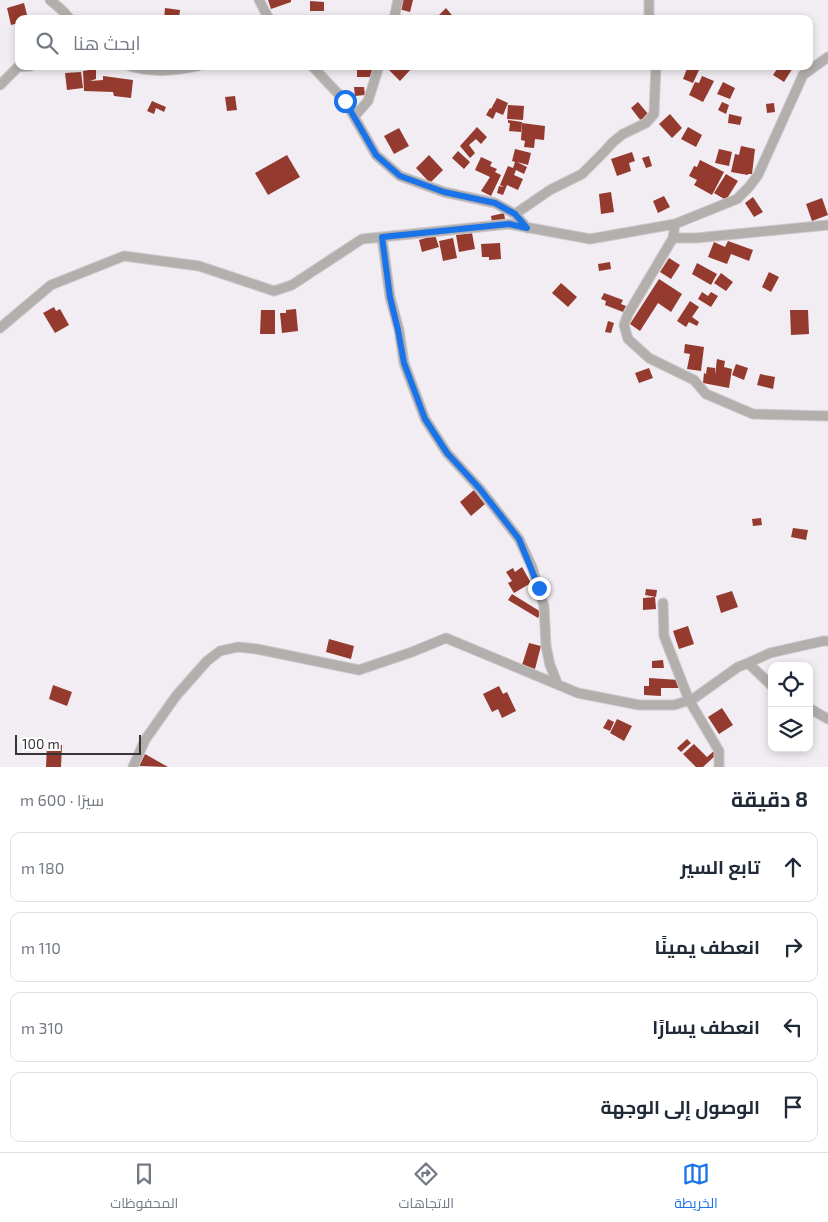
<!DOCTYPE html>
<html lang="ar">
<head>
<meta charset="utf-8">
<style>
  :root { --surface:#fff; --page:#f6f6f7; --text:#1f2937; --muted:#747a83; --line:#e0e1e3; --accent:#1a73e8 }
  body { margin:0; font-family:"Exo 2",Cairo,sans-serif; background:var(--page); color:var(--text); direction:rtl }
  .controls { position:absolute; right:15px; bottom:15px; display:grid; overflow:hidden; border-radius:10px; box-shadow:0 2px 8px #0003 }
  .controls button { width:45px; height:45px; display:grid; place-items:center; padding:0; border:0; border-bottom:1px solid var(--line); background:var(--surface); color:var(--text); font:25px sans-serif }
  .scale { position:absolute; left:15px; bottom:12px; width:126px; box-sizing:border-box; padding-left:5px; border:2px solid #363437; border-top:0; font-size:14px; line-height:18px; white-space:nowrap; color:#363437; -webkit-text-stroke:4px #fff; paint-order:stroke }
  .stop { position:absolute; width:15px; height:15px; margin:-11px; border:4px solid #1a73e8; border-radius:50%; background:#fff }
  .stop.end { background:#1a73e8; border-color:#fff; box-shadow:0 1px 5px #0008 }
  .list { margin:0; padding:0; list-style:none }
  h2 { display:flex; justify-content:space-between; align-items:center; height:65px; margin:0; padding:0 20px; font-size:21px }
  h2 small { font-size:16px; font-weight:400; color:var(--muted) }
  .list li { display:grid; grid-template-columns:32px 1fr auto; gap:15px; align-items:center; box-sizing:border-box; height:70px; margin:0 10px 10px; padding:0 10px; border:1px solid var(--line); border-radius:10px }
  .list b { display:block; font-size:19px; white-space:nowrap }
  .list em { font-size:16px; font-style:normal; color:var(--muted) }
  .icon { flex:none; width:28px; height:28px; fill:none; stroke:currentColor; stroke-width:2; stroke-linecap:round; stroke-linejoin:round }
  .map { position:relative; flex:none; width:828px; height:767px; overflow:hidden; direction:ltr }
  .search { position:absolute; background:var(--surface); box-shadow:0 2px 8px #0003; left:15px; right:15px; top:15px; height:55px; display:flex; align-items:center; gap:12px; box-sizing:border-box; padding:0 18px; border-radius:10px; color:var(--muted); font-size:19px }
  .sheet { height:385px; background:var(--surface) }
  nav { display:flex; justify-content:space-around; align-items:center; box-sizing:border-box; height:70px; border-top:1px solid var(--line); background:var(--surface); font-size:14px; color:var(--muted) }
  nav a { display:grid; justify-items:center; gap:2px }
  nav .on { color:var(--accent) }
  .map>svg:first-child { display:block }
  .building { fill:#943a2e }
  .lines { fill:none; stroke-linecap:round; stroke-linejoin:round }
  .minor-casing { stroke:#ccc7cd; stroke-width:11 }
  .minor { stroke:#b2afac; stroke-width:9 }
  .route { stroke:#1a73e8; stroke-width:6 }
</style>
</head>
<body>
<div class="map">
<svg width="828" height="767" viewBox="0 0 828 767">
  <rect width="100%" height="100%" fill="#f2ecf3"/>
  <path class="building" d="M268,0H291V2L271,9Z
    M401,0H413L410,12L399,9Z
    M310,1L324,2V11H310Z
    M24,3L28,19H19V23L11,25L7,8Z
    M165,8L180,10L179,19H164Z
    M446,8L455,19H439L437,17Z
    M385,66H408L411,69L400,81Z
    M688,66L699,70L693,83L683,79Z
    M779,66H794L784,82L773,75Z
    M96,69V79L90,81L103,80V76L133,80L131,98L114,96L113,92L84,91L83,71Z
    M357,69H373V77H357Z
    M81,72L83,88L67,90L65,73Z
    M702,76L714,81L710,89L702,85L710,89L703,102L689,95L695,82L699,83Z
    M723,82L735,88L730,99L717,94Z
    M354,87H364L365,95L355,96Z
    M235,96L237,110L227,111L225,97Z
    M497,98L508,103L503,115L496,112L493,119L486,115L490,108L491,109Z
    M152,101L166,107L164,112L156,108L154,114L147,111Z
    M638,102L649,115L641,121L631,108Z
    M722,102L729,105L726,114L718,110Z
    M774,103L775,112L767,113L766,104Z
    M508,105L524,106L523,120L507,119Z
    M670,114L682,128L672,138L659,124Z
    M729,114L742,117L740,125L728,123Z
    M508,120L522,122L521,132L509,131L510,123H508Z
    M522,123L545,126L544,140L535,139L534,148L524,147L525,141L521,140Z
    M477,127L487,137L481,144L476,139L469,145L475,153L470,158L460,146Z
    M688,127L702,135L696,147L681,139Z
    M399,128L409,146L394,154L384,136Z
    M741,146L755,149L752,174H748V175L731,172L735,154L739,155Z
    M515,149L531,153L528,165L517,162L527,167L524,174L516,170L514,175L523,179L518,190L507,185L503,195L497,193L499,186L504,187L500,185L508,166L513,168L515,162L512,161Z
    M719,149L732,152L729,166L715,163Z
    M458,151L470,162L464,169L452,158Z
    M632,152L635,161L629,163L631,171L617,176L611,159Z
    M287,155L300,177L268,195L255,173Z
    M429,155L443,170L430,183L416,168Z
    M649,156L652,166L646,168L642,158Z
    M481,157L492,162L490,166L497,169L495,172L501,175L491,196L481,191L490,177L475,170Z
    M700,160L724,172L712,195L694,185L697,180L689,176L694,166L697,167Z
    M726,174L738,181L726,200L714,193Z
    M611,192L614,212L601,214L599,194Z
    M664,196L670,207L658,213L653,201Z
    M753,197L763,212L754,217L745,203Z
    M822,198L828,215L812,221L806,204Z
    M504,213L505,219L492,222L491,216Z
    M472,233L475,249L459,252L456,235Z
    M435,235L439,247L422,252L419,240Z
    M453,238L457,258L443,261L439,241Z
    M728,241L753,250L749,261L731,254L727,264L708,257L714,242L725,247Z
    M500,243L501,259L489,260V257H482L481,244Z
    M669,258L680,265L671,279L660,272Z
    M610,262L611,269L599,271L598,264Z
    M697,263L717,274L711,285L692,274Z
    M769,272L779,277L771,292L762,287Z
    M721,273L733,282L726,291L714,283Z
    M659,279L682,294L671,312L658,303L640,331L630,324Z
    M561,283L577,297L568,307L552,293Z
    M702,292L708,296L711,292L718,296L711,307L698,299Z
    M604,293L623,300L621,304L626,306L623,312L605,305L606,301L601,299Z
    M690,301L699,307L692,317L699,322L697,326L689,322L686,327L677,321Z
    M54,307L56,311L60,309L69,325L55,333L43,313Z
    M296,309L298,331L282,333L280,313H286V310Z
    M261,310H275V334H260Z
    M790,310H808L809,334L791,335Z
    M608,321L614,323L611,333L605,332Z
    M685,344L704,347L701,371L687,369L690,354L684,353Z
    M717,359L725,361L724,367L732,369L729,388L703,383L704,373L706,374L707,367L715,368V375Z
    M736,364L748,368L744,380L732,375Z
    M649,368L653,378L639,383L635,373Z
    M760,374L775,377L773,389L757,385Z
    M474,490L485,504L471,516L460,502Z
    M761,518L762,525L753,526L752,519Z
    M793,528L808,530L806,540L791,537Z
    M522,567L531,583L514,593L508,583L512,581L506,572L513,568L515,572Z
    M646,589L657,590L656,597L645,595Z
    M732,591L738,607L721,613L716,596Z
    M512,594L541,612L538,618L508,600Z
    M655,597L656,609L643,610V598Z
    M688,626L694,644L679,649L673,631Z
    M329,639L354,646L351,659L326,652Z
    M529,643L541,646L535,669L522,665Z
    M663,660L664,668H652V661Z
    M649,678L679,680V688H661V696L644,695V686H649Z
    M53,685L72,692L67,706L49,699Z
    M499,686L503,694L507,692L516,711L502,718L498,709L492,712L483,694Z
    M722,708L733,725L719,734L708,717Z
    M608,719L614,722L610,731L603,728Z
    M617,719L632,726L624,741L610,733Z
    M687,739L691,743L681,752L677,748Z
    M694,744L707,757L714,751L717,754L703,767H696L683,754Z
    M47,745H62L61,767H46Z
    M145,754L168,767L139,766Z"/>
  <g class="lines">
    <defs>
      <path id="minor" d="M50,0L63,11L70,19
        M259,0L269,19
        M394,19L398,0
        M649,19V0
        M130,66C152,73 175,71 198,66
        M312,66L345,101L376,155L400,176L444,192L495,203L515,214L527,228
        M0,85L18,67L31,66
        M354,117L368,101L379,66
        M515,214L550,190L582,174L604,152L613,142L623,134L646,123L654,114L656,66
        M675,224L673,238L628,314L624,325L628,339L649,358L694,380L706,394L753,414L828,416
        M382,237L390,297L399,330L404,363L425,419L447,453L480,489L519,539L532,567L544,606L546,646L550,665L558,685
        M673,238H696L828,225
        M0,328L51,285L124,256L199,266L274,291L292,285L362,239L509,224L590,239L675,224L737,199L749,187L758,175L803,75L828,57
        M663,603L664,636L689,700L719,751V767
        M748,663L772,686
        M809,708L828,719
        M133,767L145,740L176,696L207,661L220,651L238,647L257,649L359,670L412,652L446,638L578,693L639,705H674L693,699L738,667L748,663L770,653L823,641H828"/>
    </defs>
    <use href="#minor" class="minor-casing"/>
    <use href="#minor" class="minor"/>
  </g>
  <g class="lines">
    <path class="route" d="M345,101L376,155L400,176L444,192L495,203L515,214L527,228L509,224L382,237L390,297L398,330L404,363L425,419L447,453L480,489L519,539L539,588"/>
  </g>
</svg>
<div class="controls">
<button><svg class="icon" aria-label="locate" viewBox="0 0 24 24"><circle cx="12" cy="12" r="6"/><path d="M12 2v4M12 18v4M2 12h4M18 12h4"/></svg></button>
<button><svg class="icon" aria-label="layers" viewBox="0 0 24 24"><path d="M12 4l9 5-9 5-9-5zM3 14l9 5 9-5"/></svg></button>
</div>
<div class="scale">100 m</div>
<div class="stop" style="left:345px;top:101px"></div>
<div class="stop end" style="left:539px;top:588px"></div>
<div class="search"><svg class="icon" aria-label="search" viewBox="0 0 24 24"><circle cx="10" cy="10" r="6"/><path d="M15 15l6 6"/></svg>ابحث هنا</div>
</div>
<section class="sheet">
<h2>8 دقيقة<small>سيرًا · 600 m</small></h2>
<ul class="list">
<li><svg class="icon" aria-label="ahead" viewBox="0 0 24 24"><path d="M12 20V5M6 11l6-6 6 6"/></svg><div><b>تابع السير</b></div><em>180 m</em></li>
<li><svg class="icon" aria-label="right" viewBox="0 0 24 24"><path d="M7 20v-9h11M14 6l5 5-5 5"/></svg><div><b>انعطف يمينًا</b></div><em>110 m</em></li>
<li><svg class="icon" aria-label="left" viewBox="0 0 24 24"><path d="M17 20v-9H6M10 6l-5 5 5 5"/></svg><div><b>انعطف يسارًا</b></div><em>310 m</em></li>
<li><svg class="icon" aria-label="arrive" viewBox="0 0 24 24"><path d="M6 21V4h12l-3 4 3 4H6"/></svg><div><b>الوصول إلى الوجهة</b></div></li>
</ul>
</section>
<nav>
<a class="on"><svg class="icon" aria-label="map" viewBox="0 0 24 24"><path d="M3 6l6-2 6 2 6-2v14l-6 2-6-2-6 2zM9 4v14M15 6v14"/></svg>الخريطة</a>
<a><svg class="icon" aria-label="directions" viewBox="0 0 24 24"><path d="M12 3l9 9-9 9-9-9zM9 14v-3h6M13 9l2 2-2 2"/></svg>الاتجاهات</a>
<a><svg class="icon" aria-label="saved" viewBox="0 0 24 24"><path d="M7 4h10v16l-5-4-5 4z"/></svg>المحفوظات</a>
</nav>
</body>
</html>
